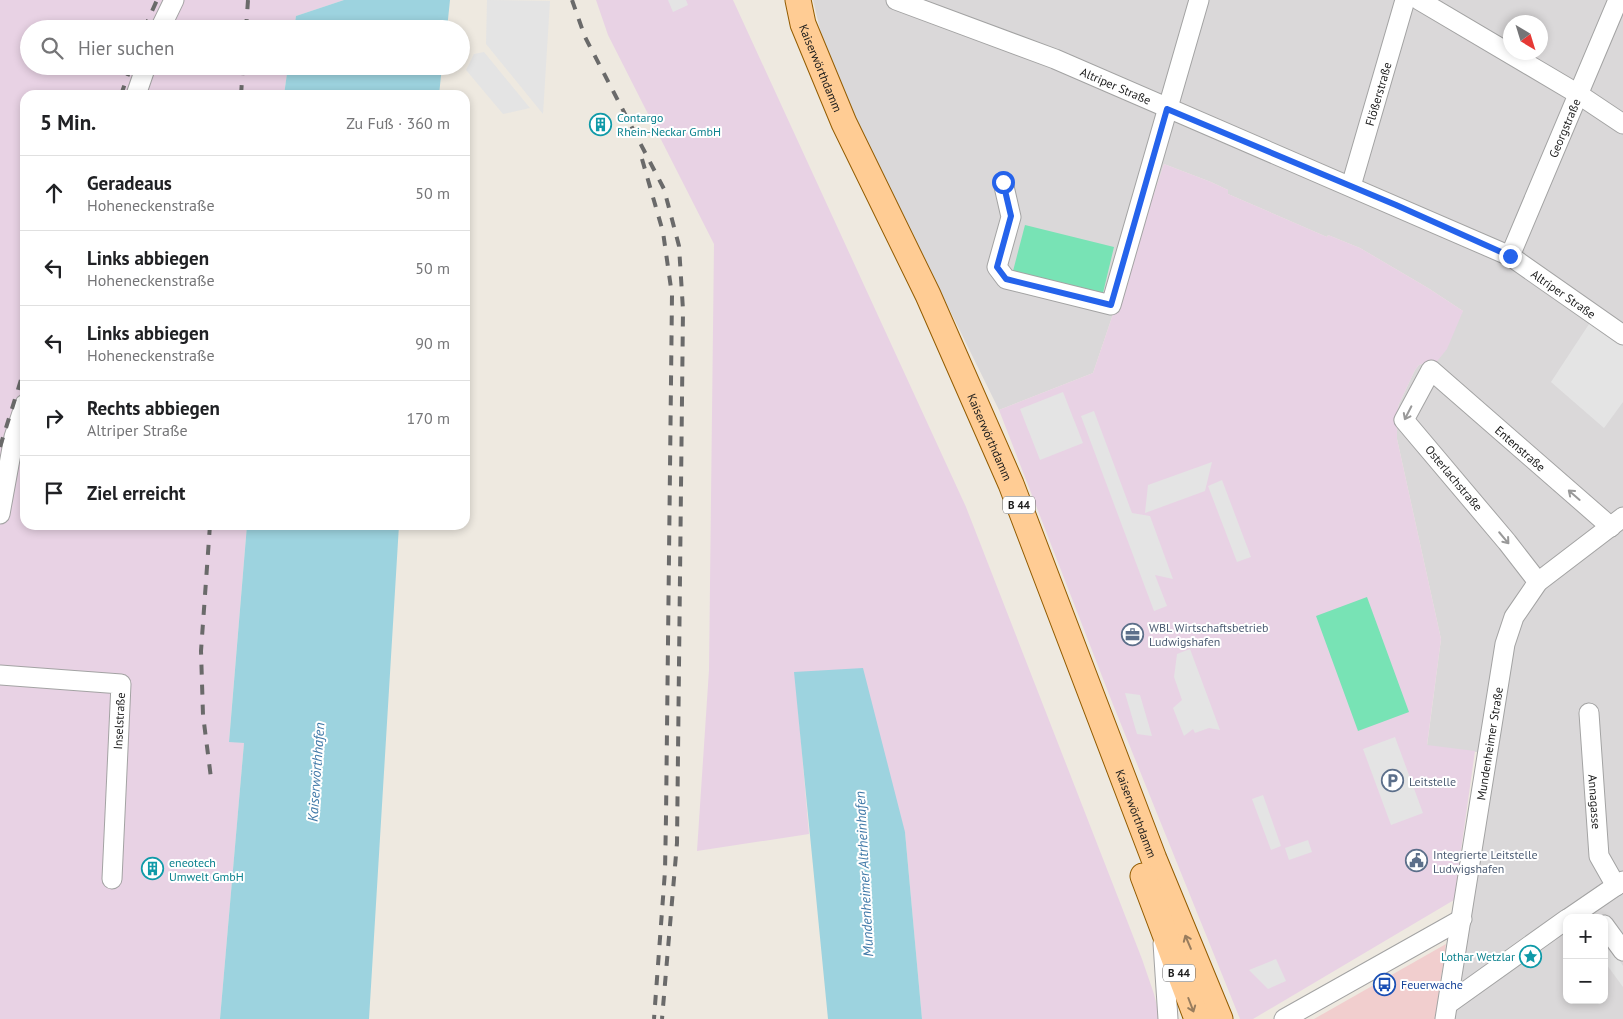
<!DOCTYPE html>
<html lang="de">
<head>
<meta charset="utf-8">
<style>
  :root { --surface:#fff; --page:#f6f6f6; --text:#202124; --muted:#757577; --line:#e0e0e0 }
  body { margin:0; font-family:"PT Sans",sans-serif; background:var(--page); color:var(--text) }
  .controls { position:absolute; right:15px; bottom:15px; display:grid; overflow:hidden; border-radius:10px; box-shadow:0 2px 8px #0003 }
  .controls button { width:45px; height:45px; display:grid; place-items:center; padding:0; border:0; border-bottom:1px solid var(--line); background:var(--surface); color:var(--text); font:25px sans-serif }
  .compass { position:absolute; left:1503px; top:15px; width:45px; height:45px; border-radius:50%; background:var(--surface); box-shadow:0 2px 8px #0003; rotate:142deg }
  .stop { position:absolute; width:15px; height:15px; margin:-11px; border:4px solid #2563eb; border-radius:50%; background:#fff }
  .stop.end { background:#2563eb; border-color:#fff; box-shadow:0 1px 5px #0008 }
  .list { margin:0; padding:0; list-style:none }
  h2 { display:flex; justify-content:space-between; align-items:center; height:65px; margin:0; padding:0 20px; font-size:21px }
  h2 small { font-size:16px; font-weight:400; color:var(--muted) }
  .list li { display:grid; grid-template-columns:32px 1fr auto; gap:15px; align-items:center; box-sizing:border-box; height:75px; padding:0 20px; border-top:1px solid var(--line) }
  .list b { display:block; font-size:19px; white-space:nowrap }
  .list p { margin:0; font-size:16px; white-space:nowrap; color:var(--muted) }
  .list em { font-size:16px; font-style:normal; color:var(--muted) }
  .icon { flex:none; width:28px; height:28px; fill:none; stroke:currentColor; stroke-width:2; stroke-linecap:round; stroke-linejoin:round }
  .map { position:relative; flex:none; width:1623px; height:1019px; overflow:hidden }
  .search { position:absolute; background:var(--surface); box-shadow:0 2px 8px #0003; left:20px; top:20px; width:450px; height:55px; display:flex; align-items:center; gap:12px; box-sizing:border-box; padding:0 18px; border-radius:28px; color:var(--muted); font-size:19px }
  .panel { position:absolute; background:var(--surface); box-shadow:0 2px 8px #0003; left:20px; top:90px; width:450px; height:440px; border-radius:15px }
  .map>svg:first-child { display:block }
  .residential { fill:#dad8d9; fill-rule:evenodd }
  .commercial { fill:#f1cece }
  .industrial { fill:#e8d2e4 }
  .pitch { fill:#78e3b5 }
  .parking { fill:#e4e4e4 }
  .water { fill:#9dd3df }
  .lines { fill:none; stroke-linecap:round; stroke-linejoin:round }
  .minor-casing { stroke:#a3a3a3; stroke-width:21 }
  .major-casing { stroke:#935c00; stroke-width:27 }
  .minor { stroke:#fff; stroke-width:19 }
  .major { stroke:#ffcc94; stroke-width:25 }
  .rail { stroke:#6a6a6a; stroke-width:4; stroke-dasharray:10 10; stroke-linecap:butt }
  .oneway { stroke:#999 }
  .oneway2 { stroke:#997d5e }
  .route { stroke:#2563eb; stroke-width:6 }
  .labels { text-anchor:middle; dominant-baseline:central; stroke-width:4; stroke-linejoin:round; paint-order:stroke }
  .shield { fill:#fff; stroke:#606060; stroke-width:1 }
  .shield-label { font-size:11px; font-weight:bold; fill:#1c1c1c }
  .street-label { font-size:12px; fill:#1c1c1c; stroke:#fff }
  .culture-label { font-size:12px; fill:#0d838f; stroke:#fff; text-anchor:start }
  .service-label { font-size:12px; fill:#4e5e75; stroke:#fff; text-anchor:start }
  .transit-label { font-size:12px; fill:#164399; stroke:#fff; text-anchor:start }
  .water-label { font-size:14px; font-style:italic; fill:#4079a8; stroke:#fff }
</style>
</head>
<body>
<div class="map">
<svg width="1623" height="1019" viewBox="0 0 1623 1019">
  <rect width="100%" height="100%" fill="#eee9e0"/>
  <path class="residential" d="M813,0H1623V1019H1450L1493,754L1427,746L1441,639L1397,439V415L1399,404L1415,370L1419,365L1428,362L1463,311L1428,288L1360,248L1328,235L1327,237L1228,194V190L1211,182L1164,164L1093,373L999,410L828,63ZM1510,22H1540V52H1510ZM1567,918H1604V1000H1567Z"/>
  <path class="commercial" d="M1446,944L1435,1019H1314Z"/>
  <path class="industrial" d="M0,0H344L296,16L294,29H29V66H288L284,95H25V525H247L229,741L244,743L220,1019H0Z
    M596,0H733L966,507L1142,959L1154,994L1160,1019H922L905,832L795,672L809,834L697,851L709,670L714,244L608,35Z
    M1164,164L1211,182L1228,190V194L1327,237L1328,235L1360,248L1428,288L1463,311L1447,349L1434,365L1428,362L1419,365L1415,370L1399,404L1397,415V439L1441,639L1427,745L1475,751L1454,900L1253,1019H1240L1112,702L999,410L1093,373Z"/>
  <path class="pitch" d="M1025,225L1114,247L1103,293L1013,271Z
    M1367,597L1409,712L1358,731L1316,616Z"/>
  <path class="parking" d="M487,0L550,1L543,114L486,44Z
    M668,0H686L688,5L673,12Z
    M484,52L530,108L503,114L466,70L474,54Z
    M1591,321L1623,343V402L1604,428L1551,382Z
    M1063,392L1083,443L1040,460L1020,409Z
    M1094,411L1132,513L1150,516L1173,579L1155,575L1167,606L1154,611L1081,416Z
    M1212,462L1205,491L1145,513L1148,485Z
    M1222,480L1251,557L1237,562L1208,486Z
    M1190,649L1220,730L1209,728L1195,733L1193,729L1184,736L1173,708L1182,700L1174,677L1177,654Z
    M1125,693L1140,695L1152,736L1137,734Z
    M1395,737L1423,813L1391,825L1363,749Z
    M1263,795L1281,846L1271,850L1252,799Z
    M1308,840L1312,852L1289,860L1285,848Z
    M1611,948L1623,966V987L1604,961V954Z
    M1276,959L1286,981L1268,989L1249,970Z"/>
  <path class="water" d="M344,0H450L447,29H294L296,16Z
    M288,66H442L439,95H284Z
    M247,525H399L369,1019H220L244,743L229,742Z
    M863,668L905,832L922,1019H828L794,672Z"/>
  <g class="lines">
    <defs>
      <g id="minor">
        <path id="s1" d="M896,0L1055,59L1510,256L1623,335"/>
        <path d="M1419,0L1578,94L1623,124"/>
        <path d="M160,29L174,0"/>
        <path d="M136,95L146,66"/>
        <path d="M1003,182L1011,217L997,267L1006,279L1111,305L1199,0"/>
        <path id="s2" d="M1351,186L1405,0"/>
        <path id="s3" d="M1510,256L1618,0"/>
        <path d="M0,514L14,437L25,404"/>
        <path id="s4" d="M1538,582L1507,542L1404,420L1431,370L1611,527"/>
        <path d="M0,675L121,684L112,879"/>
        <path id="s5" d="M1589,713L1599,856L1616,886"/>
        <path d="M1569,918L1623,881"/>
        <path d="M1604,925L1623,951"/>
        <path d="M1163,943L1168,1019"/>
        <path d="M1448,1004L1567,919"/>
        <path d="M1284,1019L1462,919"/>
        <path id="s6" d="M1445,1019L1505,644L1514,617L1538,582L1623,517"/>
      </g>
      <g id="major">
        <path id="s7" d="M798,0L803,24L844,123L928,295L1011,484L1154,859L1220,1019"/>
        <path d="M1143,876L1197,1019"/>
      </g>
    </defs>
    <use href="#minor" class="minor-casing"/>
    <use href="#major" class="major-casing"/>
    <use href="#minor" class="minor"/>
    <use href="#major" class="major"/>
    <path class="rail" d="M572,0L585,37L664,189L679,246L683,310L677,843L662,1019
      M144,29L157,0
      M246,29L248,0
      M121,95L131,66
      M241,95L243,66
      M642,159L663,232L672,295L666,817L665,871L654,1019
      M0,447L25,367
      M210,525L201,651L203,715L211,778"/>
  </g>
  <defs><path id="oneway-shaft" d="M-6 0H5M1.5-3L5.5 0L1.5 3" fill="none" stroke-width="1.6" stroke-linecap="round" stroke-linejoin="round" transform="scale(1.25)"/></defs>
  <g class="oneway">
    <use href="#oneway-shaft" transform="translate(1408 413) rotate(117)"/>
    <use href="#oneway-shaft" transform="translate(1574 495) rotate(-139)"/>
    <use href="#oneway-shaft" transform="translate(1504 538) rotate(50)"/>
  </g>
  <g class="oneway2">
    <use href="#oneway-shaft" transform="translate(1188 942) rotate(-113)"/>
    <use href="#oneway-shaft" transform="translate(1191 1005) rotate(69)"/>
  </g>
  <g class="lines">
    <path class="route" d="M1003,182L1011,216L997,267L1006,279L1111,305L1167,109L1396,205L1510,256"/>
  </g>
  <defs>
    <symbol id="building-ring" viewBox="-11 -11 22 22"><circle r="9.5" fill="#fff" stroke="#0f9aa8" stroke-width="1.5"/><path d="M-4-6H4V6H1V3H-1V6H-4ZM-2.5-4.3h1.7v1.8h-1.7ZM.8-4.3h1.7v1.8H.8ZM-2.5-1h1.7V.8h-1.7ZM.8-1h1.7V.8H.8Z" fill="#0f9aa8"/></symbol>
    <symbol id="office-ring" viewBox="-11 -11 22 22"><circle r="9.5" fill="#fff" stroke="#5c6f8a" stroke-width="1.5"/><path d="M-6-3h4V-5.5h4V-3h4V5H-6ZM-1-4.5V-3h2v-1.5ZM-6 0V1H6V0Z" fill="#5c6f8a"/></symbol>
    <symbol id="parking-ring" viewBox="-11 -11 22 22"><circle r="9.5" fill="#fff" stroke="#5c6f8a" stroke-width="1.5"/><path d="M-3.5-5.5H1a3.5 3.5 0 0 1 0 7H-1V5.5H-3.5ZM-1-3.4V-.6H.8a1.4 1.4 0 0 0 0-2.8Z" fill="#5c6f8a"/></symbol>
    <symbol id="civic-ring" viewBox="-11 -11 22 22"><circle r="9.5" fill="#fff" stroke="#5c6f8a" stroke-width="1.5"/><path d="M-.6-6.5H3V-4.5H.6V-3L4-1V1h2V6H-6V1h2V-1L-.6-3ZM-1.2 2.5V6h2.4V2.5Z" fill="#5c6f8a"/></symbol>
    <symbol id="sight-ring" viewBox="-11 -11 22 22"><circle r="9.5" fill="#fff" stroke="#0f9aa8" stroke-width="1.5"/><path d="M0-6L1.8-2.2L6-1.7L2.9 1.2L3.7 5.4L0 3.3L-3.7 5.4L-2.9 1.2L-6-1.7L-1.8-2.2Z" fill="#0f9aa8"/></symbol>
    <symbol id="bus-ring" viewBox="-11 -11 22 22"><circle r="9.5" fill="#fff" stroke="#1a4fb4" stroke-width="1.5"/><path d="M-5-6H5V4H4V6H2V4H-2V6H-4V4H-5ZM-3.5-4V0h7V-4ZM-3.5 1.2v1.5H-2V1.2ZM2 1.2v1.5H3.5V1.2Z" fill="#1a4fb4"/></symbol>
  </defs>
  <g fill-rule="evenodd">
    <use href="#building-ring" x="588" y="112" width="25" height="25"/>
    <use href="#office-ring" x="1120" y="622" width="25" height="25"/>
    <use href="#parking-ring" x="1380" y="768" width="25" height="25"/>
    <use href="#civic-ring" x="1404" y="848" width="25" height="25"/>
    <use href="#building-ring" x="140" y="856" width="25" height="25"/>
    <use href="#sight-ring" x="1518" y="944" width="25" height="25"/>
    <use href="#bus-ring" x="1372" y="972" width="25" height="25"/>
  </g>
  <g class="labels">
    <g class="shield">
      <rect x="1003" y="496.5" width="32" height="17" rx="4"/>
      <rect x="1163" y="964.5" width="32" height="17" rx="4"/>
    </g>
    <g class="shield-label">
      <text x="1019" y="505">B 44</text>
      <text x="1179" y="973">B 44</text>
    </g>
    <g class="street-label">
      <text stroke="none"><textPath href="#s7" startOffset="72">Kaiserwörthdamm</textPath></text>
      <text stroke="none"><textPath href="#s1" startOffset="236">Altriper Straße</textPath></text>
      <text stroke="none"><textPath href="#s2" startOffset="96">Flößerstraße</textPath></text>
      <text stroke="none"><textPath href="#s3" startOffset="139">Georgstraße</textPath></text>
      <text stroke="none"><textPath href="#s1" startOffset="731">Altriper Straße</textPath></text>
      <text stroke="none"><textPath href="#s7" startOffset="478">Kaiserwörthdamm</textPath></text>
      <text stroke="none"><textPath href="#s4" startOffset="386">Entenstraße</textPath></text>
      <text transform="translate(1454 478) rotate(50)">Osterlachstraße</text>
      <text transform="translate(119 721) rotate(-87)">Inselstraße</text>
      <text stroke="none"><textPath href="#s6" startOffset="279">Mundenheimer Straße</textPath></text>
      <text stroke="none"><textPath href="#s5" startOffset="89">Annagasse</textPath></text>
      <text stroke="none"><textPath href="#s7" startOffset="882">Kaiserwörthdamm</textPath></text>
    </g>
    <g class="culture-label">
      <text x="617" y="117">Contargo<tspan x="617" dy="14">Rhein-Neckar GmbH</tspan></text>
      <text x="169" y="862">eneotech<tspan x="169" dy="14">Umwelt GmbH</tspan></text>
      <text x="1515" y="956" text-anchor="end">Lothar Wetzlar</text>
    </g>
    <g class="service-label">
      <text x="1149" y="627">WBL Wirtschaftsbetrieb<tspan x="1149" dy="14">Ludwigshafen</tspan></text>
      <text x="1409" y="781">Leitstelle</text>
      <text x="1433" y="854">Integrierte Leitstelle<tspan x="1433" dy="14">Ludwigshafen</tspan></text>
    </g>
    <g class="transit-label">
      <text x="1401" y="984">Feuerwache</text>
    </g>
    <g class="water-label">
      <text transform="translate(316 772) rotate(-86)">Kaiserwörthhafen</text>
      <text transform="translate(864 874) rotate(-93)">Mundenheimer Altrheinhafen</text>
    </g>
  </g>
</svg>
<div class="controls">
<button>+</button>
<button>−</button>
</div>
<svg class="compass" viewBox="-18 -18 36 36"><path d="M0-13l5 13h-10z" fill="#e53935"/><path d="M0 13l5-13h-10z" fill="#757577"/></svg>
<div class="stop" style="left:1003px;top:182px"></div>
<div class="stop end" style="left:1510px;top:256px"></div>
<div class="search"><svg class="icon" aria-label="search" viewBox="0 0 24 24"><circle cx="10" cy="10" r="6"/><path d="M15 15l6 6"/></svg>Hier suchen</div>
<section class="panel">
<h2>5 Min.<small>Zu Fuß · 360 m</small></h2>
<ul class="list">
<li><svg class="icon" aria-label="ahead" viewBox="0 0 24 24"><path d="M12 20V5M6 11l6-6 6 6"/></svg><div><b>Geradeaus</b><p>Hoheneckenstraße</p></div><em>50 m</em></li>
<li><svg class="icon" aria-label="left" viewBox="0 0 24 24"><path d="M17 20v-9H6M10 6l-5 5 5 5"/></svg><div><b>Links abbiegen</b><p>Hoheneckenstraße</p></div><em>50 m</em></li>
<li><svg class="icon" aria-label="left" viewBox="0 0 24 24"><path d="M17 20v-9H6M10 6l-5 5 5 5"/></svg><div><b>Links abbiegen</b><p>Hoheneckenstraße</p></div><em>90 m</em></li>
<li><svg class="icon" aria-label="right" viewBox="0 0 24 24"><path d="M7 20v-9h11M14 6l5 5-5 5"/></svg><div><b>Rechts abbiegen</b><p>Altriper Straße</p></div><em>170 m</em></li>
<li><svg class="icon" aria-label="arrive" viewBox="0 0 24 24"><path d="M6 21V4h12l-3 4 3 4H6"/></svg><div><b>Ziel erreicht</b></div></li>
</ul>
</section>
</div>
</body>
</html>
